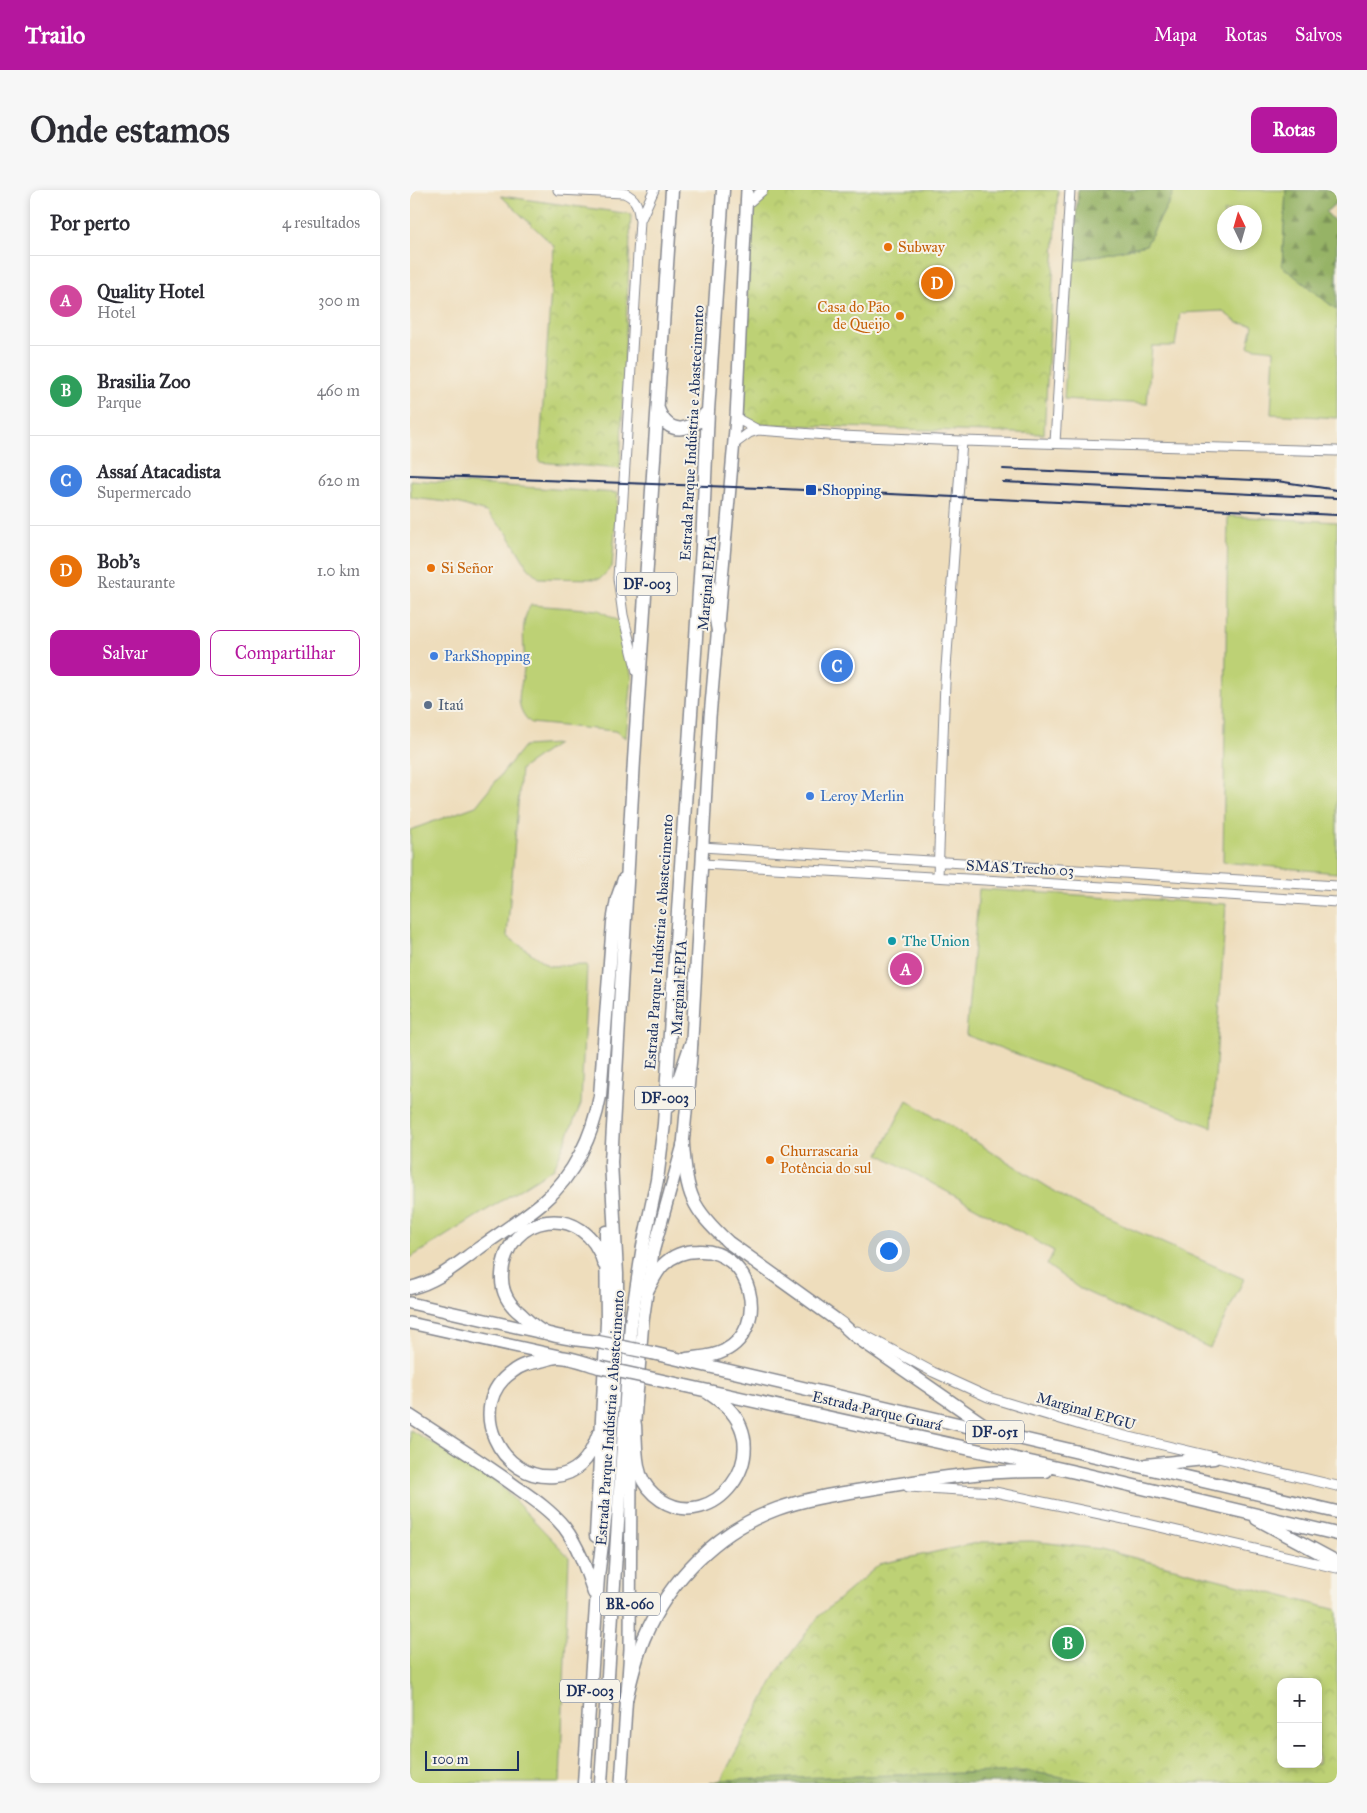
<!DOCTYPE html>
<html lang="pt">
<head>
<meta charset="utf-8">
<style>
  :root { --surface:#fff; --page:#f7f7f7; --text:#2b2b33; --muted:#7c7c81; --line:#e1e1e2; --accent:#b5179e }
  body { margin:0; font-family:"IM FELL Great Primer",serif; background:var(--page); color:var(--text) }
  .controls { position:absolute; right:15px; bottom:15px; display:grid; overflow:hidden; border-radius:10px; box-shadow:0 2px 8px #0003 }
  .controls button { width:45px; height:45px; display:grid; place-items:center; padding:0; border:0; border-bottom:1px solid var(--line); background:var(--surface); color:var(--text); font:25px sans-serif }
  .compass { position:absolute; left:807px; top:15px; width:45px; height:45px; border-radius:50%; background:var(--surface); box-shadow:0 2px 8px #0003; rotate:355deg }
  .scale { position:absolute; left:15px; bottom:12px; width:94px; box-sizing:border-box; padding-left:5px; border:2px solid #1b2f5e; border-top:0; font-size:14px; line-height:18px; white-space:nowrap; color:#1b2f5e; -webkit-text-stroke:4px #f7f3e8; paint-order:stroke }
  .you { position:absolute; left:478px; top:1060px; width:18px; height:18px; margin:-12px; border:4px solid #fff; border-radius:50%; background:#1a73e8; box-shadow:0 0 0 8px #1a73e833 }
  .badge { display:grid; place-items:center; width:32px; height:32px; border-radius:50%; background:var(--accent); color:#fff; font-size:16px; font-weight:700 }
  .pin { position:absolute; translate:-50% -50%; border:2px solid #fff; box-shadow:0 1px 5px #0006 }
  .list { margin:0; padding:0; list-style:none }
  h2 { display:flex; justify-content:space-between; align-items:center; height:65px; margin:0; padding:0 20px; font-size:21px }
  h2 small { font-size:16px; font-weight:400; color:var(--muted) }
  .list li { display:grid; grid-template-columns:32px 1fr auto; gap:15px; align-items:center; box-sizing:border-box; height:90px; padding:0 20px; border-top:1px solid var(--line) }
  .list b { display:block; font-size:19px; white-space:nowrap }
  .list p { margin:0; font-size:16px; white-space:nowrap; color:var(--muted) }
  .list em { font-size:16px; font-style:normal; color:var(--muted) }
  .actions { display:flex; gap:10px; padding:15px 20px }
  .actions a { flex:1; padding:11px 0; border:1px solid var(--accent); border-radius:10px; text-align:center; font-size:18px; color:var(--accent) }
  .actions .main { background:var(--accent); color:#fff }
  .map { position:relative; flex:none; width:927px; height:1593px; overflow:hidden; border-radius:10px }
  header { display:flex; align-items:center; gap:30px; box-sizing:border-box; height:70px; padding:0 25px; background:var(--accent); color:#fff }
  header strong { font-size:24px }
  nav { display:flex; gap:28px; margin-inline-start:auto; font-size:18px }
  .intro { display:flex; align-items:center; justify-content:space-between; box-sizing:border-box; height:120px; padding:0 30px }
  h1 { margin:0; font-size:35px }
  .button { padding:12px 22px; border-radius:10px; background:var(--accent); color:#fff; font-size:18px; font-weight:700 }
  main { display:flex; gap:30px; padding:0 30px }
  aside { flex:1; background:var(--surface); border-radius:10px; box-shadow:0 2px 8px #0003 }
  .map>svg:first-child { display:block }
  .green { fill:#bdd175; stroke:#6c806a; fill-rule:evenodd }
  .forest { fill:url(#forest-firs); stroke:#587162 }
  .park { fill:url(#park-crowns); stroke:#6c806a; fill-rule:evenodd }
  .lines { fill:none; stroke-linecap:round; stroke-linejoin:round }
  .minor-casing { stroke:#84868d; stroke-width:11 }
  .major-casing { stroke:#84868d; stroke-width:14 }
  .highway-casing { stroke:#84868d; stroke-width:15 }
  .minor { stroke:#fff; stroke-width:9 }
  .major { stroke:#fff; stroke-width:11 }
  .highway { stroke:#fff; stroke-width:12 }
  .rail { stroke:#1b2f5e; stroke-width:2 }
  .highway-bridge-casing { stroke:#84868d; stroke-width:15; stroke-linecap:butt }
  .highway-bridge { stroke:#fff; stroke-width:12 }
  .food-dot { fill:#e8710a; stroke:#f7f3e8; stroke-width:2 }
  .transit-dot { fill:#1a4fb4; stroke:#f7f3e8; stroke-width:2 }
  .shop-dot { fill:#3f7fe0; stroke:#f7f3e8; stroke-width:2 }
  .service-dot { fill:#5c6f8a; stroke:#f7f3e8; stroke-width:2 }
  .culture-dot { fill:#0f9aa8; stroke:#f7f3e8; stroke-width:2 }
  .labels { text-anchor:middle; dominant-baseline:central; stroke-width:4; stroke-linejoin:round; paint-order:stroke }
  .shield { fill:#f7f3e8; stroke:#5d6a87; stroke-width:1 }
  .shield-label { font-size:14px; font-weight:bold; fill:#1b2f5e }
  .food-label { font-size:15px; fill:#c56008; stroke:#f7f3e8; text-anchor:start }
  .street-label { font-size:15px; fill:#1b2f5e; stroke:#f7f3e8 }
  .transit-label { font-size:15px; fill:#164399; stroke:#f7f3e8; text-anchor:start }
  .shop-label { font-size:15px; fill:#366cbe; stroke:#f7f3e8; text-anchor:start }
  .service-label { font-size:15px; fill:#4e5e75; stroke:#f7f3e8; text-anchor:start }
  .culture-label { font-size:15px; fill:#0d838f; stroke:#f7f3e8; text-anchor:start }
</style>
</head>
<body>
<header>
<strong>Trailo</strong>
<nav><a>Mapa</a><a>Rotas</a><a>Salvos</a></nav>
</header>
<div class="intro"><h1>Onde estamos</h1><a class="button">Rotas</a></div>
<main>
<aside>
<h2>Por perto<small>4 resultados</small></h2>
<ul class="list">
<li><span class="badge" style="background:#d1479c">A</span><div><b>Quality Hotel</b><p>Hotel</p></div><em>300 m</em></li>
<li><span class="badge" style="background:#2e9e5b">B</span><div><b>Brasilia Zoo</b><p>Parque</p></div><em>460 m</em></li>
<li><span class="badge" style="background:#3f7fe0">C</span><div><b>Assaí Atacadista</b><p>Supermercado</p></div><em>620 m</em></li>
<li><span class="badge" style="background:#e8710a">D</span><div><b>Bob's</b><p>Restaurante</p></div><em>1.0 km</em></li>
</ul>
<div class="actions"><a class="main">Salvar</a><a>Compartilhar</a></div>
</aside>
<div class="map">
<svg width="927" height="1593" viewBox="0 0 927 1593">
  <defs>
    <pattern id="forest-firs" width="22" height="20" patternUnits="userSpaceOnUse" patternTransform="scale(1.25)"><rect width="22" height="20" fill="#96b366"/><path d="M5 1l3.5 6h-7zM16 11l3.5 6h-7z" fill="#7a9257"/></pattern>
    <pattern id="park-crowns" width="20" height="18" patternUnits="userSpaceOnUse" patternTransform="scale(1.25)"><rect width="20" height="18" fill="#bdd175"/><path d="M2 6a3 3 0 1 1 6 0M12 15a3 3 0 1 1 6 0" fill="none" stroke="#a2b468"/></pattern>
  </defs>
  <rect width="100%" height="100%" fill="#f7f3e8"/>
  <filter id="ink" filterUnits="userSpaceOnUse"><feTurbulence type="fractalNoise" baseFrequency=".02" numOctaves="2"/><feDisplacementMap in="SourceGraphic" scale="10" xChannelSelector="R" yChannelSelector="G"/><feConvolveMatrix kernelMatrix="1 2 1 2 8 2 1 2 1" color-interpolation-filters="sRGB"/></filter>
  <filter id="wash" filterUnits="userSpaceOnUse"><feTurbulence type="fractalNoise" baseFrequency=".0096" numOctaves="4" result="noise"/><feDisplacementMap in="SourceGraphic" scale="20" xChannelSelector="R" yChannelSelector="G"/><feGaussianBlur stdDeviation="1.12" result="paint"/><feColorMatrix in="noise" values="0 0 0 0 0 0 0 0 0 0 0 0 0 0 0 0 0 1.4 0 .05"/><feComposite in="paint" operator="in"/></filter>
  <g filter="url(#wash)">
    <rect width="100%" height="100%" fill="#eeddbc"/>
    <path class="green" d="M764,0H876L872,76L927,120V228L861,224L864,160L838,157L843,135L828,133L812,121L770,123L765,156H742L737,214L654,209L663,71L736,55L760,10ZM814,22H844V52H814Z
      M0,290L208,303L202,377L190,389L129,388L118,378L97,343L76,322L47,313L1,308Z
      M818,326L927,332V683L813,672Z
      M121,415L189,420L210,432L222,488L216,548L205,541L121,533C114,527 110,520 109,510C109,500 113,489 114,479C116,458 108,434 121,415Z
      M147,554L111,579L97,746L139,776L177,775L171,914L144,978L0,1068V640L66,616L114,556Z
      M569,699L816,714L802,937L556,845Z
      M497,910L526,928L527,927L549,941V942L562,951L563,950L665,1014L834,1089L800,1158L670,1099L637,1075L644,1061L469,964Z
      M0,1240L83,1288L159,1367L150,1593H0Z"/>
    <path class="forest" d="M668,0H764L760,10L736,55L663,71Z
      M876,0H927V12L916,22L927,34V120L872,76Z
      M618,1581L686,1593H299L311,1590Z"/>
    <path class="park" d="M362,0H648L634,244L346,234L337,231L331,222L342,20L348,11Z
      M91,6L221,24L210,279L129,272L144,56Z
      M622,1351L690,1359L927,1420V1593H686L618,1581L311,1590L368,1481L409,1426L470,1374L571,1352ZM871,1492H908V1574H871Z"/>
  </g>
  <g filter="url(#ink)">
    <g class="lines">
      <defs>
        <path id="minor" d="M148,0L214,3C228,9 228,18 230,31
          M337,14L353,0
          M326,228L348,240L431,246L552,251L927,261
          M645,253L660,0
          M324,254L339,243L348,240
          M227,482L213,425L208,388L230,31L244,0
          M292,657L927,696
          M292,674L646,694L927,712
          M528,687L535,492L552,251
          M447,1141L523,1182L578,1207L677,1237L927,1296
          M498,1297L585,1302L733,1333L927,1378"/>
        <path id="major" d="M0,1113L133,1143
          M0,1133L149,1166
          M211,1593L220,1459L221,1279L233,1131L243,1062L273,955L281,867L300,527L326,228L337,0"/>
        <path id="highway" d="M248,219C259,248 282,241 298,221
          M296,374L308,441
          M260,915L281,854
          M273,955C277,1005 281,1018 318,1052L432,1134L444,1145L577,1237
          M0,1098C27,1092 47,1074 68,1059C90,1043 113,1029 133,1012C164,986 183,945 190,906L203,732L207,709L214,689
          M237,1101C242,1092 246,1082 253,1075C262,1066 275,1061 288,1061C341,1058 362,1137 314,1161C303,1167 289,1167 277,1169
          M188,1152C172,1150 155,1149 139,1144C130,1142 118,1131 111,1124C98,1114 91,1102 92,1085C95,1022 176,1010 194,1074
          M242,1163L927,1322
          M235,1187L665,1282L927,1344
          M0,1226C35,1249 71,1271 105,1296C122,1308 140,1320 154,1337C169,1357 176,1379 184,1403
          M225,1235C226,1251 225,1269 230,1284C234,1295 242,1304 251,1310C303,1344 365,1266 318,1218C312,1212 304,1207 297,1202
          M188,1245C181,1266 169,1284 145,1286C90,1292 54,1215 102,1182C110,1175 120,1173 130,1171C136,1170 142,1167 148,1167C159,1166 178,1174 189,1177
          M736,1275L804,1268
          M847,1329L927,1372
          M186,1346L197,1132L196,1042
          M216,1510C221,1489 226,1467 234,1448C259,1390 307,1341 367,1319C400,1307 436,1303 471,1297C526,1288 580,1280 636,1281
          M174,1593L188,1387L197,1313L207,1133V1084L201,972L224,570L262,0
          M191,1593L221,1133L233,1056L247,990L254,934L292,356L298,221L313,0"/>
      </defs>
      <use href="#minor" class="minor-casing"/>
      <use href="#major" class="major-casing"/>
      <use href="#highway" class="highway-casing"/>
      <use href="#minor" class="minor"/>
      <use href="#major" class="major"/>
      <use href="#highway" class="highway"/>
      <path class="rail" d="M593,279L867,291L927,300
        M0,285L351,298L927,325
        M593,292L927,308"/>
      <defs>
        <path id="highway-bridge" d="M188,1152L242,1163
          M189,1177L235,1187"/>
      </defs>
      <use href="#highway-bridge" class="highway-bridge-casing"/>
      <use href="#highway-bridge" class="highway-bridge"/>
    </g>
  </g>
  <g class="food-dot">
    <circle cx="478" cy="57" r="5"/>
    <circle cx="490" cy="126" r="5"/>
    <circle cx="21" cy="378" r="5"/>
    <circle cx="360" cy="970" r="5"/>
  </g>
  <rect class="transit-dot" x="395" y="294" width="12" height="12" rx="2.5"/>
  <g class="shop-dot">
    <circle cx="24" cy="466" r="5"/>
    <circle cx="400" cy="606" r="5"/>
  </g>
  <circle class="service-dot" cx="18" cy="515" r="5"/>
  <circle class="culture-dot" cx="482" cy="751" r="5"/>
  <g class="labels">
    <g class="shield">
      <rect x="207" y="382.5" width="60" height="23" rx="4"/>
      <rect x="225" y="896.5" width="60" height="23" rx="4"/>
      <rect x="556" y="1230.5" width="58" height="23" rx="4"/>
      <rect x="190" y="1402.5" width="60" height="23" rx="4"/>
      <rect x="150" y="1489.5" width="60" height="23" rx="4"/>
    </g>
    <g class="shield-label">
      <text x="237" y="394">DF-003</text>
      <text x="255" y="908">DF-003</text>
      <text x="585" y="1242">DF-051</text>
      <text x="220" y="1414">BR-060</text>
      <text x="180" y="1501">DF-003</text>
    </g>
    <g class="food-label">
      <text x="488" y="57">Subway</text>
      <text x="480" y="117" text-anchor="end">Casa do Pão<tspan x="480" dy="17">de Queijo</tspan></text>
      <text x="31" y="378">Si Señor</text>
      <text x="370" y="961">Churrascaria<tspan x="370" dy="17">Potência do sul</tspan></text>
    </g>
    <g class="street-label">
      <text transform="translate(282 243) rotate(-87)">Estrada Parque Indústria e Abastecimento</text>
      <text transform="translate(297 393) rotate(-85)">Marginal EPIA</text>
      <text transform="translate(610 678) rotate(3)">SMAS Trecho 03</text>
      <text transform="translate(249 752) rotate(-86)">Estrada Parque Indústria e Abastecimento</text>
      <text transform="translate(269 798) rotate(-87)">Marginal EPIA</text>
      <text transform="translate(467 1221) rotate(13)">Estrada Parque Guará</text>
      <text transform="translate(676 1221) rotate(16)">Marginal EPGU</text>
      <text transform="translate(200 1228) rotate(-86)">Estrada Parque Indústria e Abastecimento</text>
    </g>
    <g class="transit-label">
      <text x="412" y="300">Shopping</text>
    </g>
    <g class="shop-label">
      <text x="34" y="466">ParkShopping</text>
      <text x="410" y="606">Leroy Merlin</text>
    </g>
    <g class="service-label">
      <text x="28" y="515">Itaú</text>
    </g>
    <g class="culture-label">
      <text x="492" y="751">The Union</text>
    </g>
  </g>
</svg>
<div class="controls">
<button>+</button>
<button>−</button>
</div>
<svg class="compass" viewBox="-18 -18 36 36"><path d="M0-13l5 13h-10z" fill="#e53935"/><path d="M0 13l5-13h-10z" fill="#7c7c81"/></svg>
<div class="scale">100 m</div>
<div class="you"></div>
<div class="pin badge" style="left:496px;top:779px;background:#d1479c">A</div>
<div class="pin badge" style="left:658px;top:1453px;background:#2e9e5b">B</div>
<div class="pin badge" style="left:427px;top:476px;background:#3f7fe0">C</div>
<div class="pin badge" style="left:527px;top:93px;background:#e8710a">D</div>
</div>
</main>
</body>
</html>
